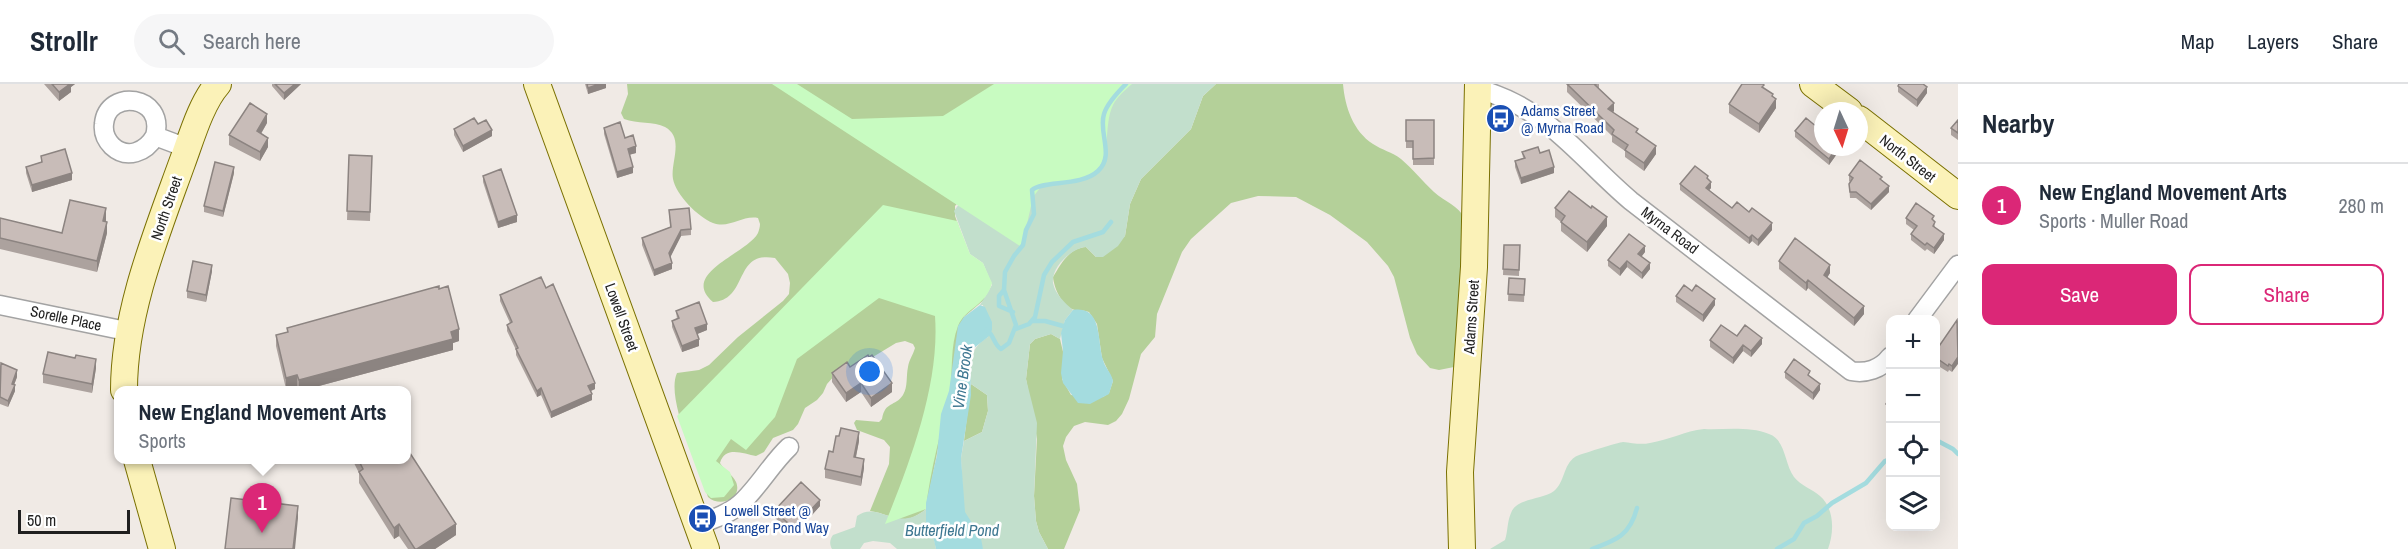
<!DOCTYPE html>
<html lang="en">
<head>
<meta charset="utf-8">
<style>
  :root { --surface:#fff; --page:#f6f6f7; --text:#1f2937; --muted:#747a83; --line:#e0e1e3; --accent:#db2777 }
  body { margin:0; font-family:"Archivo Narrow",sans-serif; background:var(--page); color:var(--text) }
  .controls { position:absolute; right:18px; bottom:18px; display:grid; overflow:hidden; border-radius:12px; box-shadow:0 6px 24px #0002 }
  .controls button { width:54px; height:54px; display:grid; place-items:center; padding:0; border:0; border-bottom:2px solid var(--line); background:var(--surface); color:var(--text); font:30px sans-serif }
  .compass { position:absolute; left:1814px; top:18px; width:54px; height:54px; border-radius:50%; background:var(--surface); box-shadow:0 6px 24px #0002; rotate:176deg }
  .scale { position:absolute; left:18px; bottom:15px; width:112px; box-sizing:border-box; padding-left:6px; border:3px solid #1f1f1f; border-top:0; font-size:16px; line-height:21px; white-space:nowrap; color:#1f1f1f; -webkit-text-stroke:4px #fff; paint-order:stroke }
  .you { position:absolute; left:870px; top:288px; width:21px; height:21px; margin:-15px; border:4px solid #fff; border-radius:50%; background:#1a73e8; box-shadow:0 0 0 9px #1a73e833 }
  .badge { display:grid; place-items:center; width:39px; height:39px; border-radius:50%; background:var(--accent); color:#fff; font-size:20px; font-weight:700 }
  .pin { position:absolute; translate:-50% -50px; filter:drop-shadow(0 2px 3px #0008) }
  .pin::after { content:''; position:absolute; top:32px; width:21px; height:18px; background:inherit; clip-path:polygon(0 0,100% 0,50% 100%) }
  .popup { position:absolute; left:114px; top:302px; width:297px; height:78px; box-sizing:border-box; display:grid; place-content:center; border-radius:12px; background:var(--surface); filter:drop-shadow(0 2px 4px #0005); font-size:20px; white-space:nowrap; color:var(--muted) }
  .popup b { font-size:22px; color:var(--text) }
  .popup::after { content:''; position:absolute; left:50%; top:100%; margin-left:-12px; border:12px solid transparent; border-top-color:var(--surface) }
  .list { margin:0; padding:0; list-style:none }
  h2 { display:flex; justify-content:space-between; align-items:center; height:78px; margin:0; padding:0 24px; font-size:26px }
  h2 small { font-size:20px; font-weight:400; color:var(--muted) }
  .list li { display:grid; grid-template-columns:39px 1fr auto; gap:18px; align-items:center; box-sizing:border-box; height:84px; padding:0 24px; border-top:2px solid var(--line) }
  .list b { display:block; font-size:22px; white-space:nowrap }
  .list p { margin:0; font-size:20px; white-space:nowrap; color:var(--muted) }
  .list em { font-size:20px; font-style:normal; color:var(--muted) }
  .actions { display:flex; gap:12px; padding:18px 24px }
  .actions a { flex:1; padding:14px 0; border:2px solid var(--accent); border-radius:12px; text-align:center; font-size:21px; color:var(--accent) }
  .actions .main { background:var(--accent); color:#fff }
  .icon { flex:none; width:33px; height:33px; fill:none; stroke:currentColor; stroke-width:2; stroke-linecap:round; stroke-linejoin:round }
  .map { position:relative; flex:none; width:1958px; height:465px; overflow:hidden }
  header { display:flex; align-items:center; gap:36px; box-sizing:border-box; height:84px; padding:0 30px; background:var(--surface); border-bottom:2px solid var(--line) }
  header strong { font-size:28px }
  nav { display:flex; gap:33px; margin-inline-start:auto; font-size:21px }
  .search { width:420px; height:54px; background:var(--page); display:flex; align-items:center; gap:15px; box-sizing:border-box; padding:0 21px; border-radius:33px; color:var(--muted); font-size:22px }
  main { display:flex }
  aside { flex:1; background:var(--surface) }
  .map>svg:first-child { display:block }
  .forest { fill:#b4d099 }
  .wetland { fill:#c2dfcc }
  .park { fill:#c8fbc1 }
  .water { fill:#a4dcdf }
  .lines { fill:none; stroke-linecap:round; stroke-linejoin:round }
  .stream { stroke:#a4dcdf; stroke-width:4.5 }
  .street-casing { stroke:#a3a3a3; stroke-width:21 }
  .secondary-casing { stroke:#7a7002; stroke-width:28 }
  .street { stroke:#fff; stroke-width:18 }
  .secondary { stroke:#fbf2b8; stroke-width:26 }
  .wall { fill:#aca29e }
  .shaded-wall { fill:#8c8481 }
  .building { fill:#c8bcb8; stroke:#8c8481; stroke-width:1.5 }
  .labels { text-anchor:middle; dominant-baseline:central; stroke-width:5; stroke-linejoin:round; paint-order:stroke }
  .transit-label { font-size:15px; fill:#164399; stroke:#fff; text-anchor:start }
  .street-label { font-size:15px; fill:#1f1f1f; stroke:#fff }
  .water-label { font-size:16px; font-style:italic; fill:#3e7791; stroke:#fff }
</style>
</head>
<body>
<header>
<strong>Strollr</strong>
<div class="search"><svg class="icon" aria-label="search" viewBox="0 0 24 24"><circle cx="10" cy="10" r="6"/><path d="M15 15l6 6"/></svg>Search here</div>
<nav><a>Map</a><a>Layers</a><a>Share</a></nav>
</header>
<main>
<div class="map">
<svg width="1958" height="465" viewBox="0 0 1958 465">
  <rect width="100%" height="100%" fill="#f0eae5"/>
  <path class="forest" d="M627,0H1084L970,105L955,122V132L985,215L964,233L926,425C902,445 893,430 870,427L889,380L890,363L884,356L857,346L854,339L856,336L879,338L882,335C885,317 895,323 903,311C908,303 906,292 908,283C909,276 913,271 915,264L913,260L905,257L896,259L858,282L835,291L827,300L823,309L817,316L805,324L798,340L793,346L773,354L764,368L756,372C744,370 725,361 720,379C724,386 733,391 736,398C743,415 720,424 708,413C700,385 665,315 677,289L699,286L709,281L738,253L783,217L789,210L790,199L788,190L775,174C733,166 749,216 713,218C679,189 747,170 758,149C759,146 760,143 760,140L758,134C742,131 730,145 713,139C698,133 676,111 673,95C670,79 685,54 665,43C654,37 637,40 624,35L621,29L628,10Z
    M1216,0H1343C1345,23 1353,47 1373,60C1382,66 1392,68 1401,75C1413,85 1423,98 1434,108C1445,118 1458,121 1465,135L1454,283L1439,286L1430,284L1417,270L1410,254L1394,193L1388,182L1367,158L1330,131L1296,113L1258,112L1231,119L1191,155L1182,168L1157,230L1155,253L1141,270L1129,315L1122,330L1116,337L1108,341L1085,338L1074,342L1066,353L1063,362L1066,376L1077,400L1080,426L1064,465H1048L1039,448L1036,437L1034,412L1037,355L1026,295L1030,260L1035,255L1051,250L1060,255L1064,272L1062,295L1071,311L1103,313L1109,309L1113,297L1102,274L1097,240L1089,228C1084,226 1080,227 1075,226C1062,223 1054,204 1053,193C1061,180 1069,164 1086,163L1096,173L1125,152L1130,120L1141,95L1191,45L1203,12Z
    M971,300L987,311L988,327L982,348L964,357Z"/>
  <path class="wetland" d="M1084,0H1216L1203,12L1191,45L1141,95L1130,120L1125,152L1118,162L1103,173H1096L1086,163C1072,164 1051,183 1053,199C1055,210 1065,219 1073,226L1065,236L1060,255L1051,250L1035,255L1030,260L1026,295L1037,339L1034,412L1036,437L1039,448L1048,465H983L964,436L961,374L964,357L982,348L988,327L987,311L971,300C967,280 970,264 988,253L983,221H980L992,201L983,179L970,170L954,127L970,105Z
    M1704,345C1724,346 1749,342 1769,350C1786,356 1784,379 1794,393C1801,402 1812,405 1820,412C1835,425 1834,449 1828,465H1490L1505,456C1508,447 1507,438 1511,429C1516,414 1542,416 1554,407C1565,398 1563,381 1575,373C1577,371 1620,358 1623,358C1632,359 1641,361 1650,359C1669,356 1685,347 1704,345Z
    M926,425C925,447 934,447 936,465H897L890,459L873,457L864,459L860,465H832C829,460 830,455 833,451L855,443L857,432C879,416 896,450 926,425Z"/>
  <path class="park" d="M772,0H797L852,35L943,32L994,0H1132C1125,6 1117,13 1113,21C1103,41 1112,76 1094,88C1078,99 1058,99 1040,104L1033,113L1023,158L1020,162Z
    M883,121L957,137L970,170L983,179L992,199C986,222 965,224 958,242C950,262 953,286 950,307C942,346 930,385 926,425L885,440C910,378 940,300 935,232L879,214L797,275L775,333L746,366L731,355L716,377L730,388L734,401L724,413L711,414L705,408L677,332Z"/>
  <path class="water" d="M980,221L985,223L992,238V246L988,253L974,264L970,277L971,311L961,374L965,428L972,439L979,444L983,465H936L933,452L926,443V419L937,371L941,330L949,307L958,242L964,233Z
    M1073,226C1103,221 1097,258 1103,276C1105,284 1111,288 1113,297L1109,310L1090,320L1078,319L1063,299L1061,289L1063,267L1061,249L1065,236Z"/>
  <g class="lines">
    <path class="stream" d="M1004,206L999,212V222L1013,228
      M1032,237H1045L1063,242
      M1016,245L1029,240L1035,233L1044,191L1052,178L1073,158L1103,148L1111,138
      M987,246C994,251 994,261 1001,265L1009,259L1016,241L1004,206L1005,188L1014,172L1023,161L1026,146L1034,130L1032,106C1043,96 1081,103 1098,87C1115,72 1098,48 1104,30C1107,20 1119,7 1126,0
      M1936,356L1953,365L1958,370
      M1592,465C1617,456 1630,451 1637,424
      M1777,465L1794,455L1804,439L1817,432L1832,419L1866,399L1885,377L1890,375"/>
    <defs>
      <path id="street" d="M1478,5C1548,24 1578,72 1631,117L1851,287C1866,290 1881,285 1890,273
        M155,52C166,11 107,4 104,40C103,48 106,56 112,62C127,76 146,68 155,52L187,64
        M0,221L131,248
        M1917,236L1958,181
        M698,441C712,435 728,431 740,420C758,404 771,380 789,363"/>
      <path id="secondary" d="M537,0L706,465
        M1813,0L1849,27
        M1859,35L1958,112
        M124,306C124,229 156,151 182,79C191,55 201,19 218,0
        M137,376L162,465
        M1462,465L1460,388L1474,183L1478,0"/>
    </defs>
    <use href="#street" class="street-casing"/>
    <use href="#secondary" class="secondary-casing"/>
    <use href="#street" class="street"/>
    <use href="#secondary" class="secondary"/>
  </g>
  <path class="wall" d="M44,0H75L71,3V8L59,17Z
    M272,0H301L284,16L272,2Z
    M585,0H606V4L588,10Z
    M1567,0H1599V5L1614,27L1613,28L1638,50L1656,70L1644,87L1625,73V67L1612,58V52L1567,8Z
    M1898,2L1927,9L1917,23L1898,8Z
    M1764,4L1773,13L1776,24L1759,49L1729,29V20Z
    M1406,36H1434V81H1413V64H1406Z
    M1958,36V56L1951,51V44Z
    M267,39L261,50L268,63L260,77L229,61V51Z
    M478,40L492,52L463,68L454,51V45Z
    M604,44L625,54L636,69L629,71L633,89L617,94L604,50Z
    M1795,47L1839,63V67L1829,81L1795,53Z
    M1522,68L1540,69L1554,89L1521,100L1515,83V77L1523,74Z
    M349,71L372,72L370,137L347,136Z
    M41,72L72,96L32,108L26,89V83L41,78Z
    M234,89L223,133L204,128V122Z
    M1849,91L1882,96L1889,108L1871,126L1856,114H1850L1849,100L1850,98L1849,97Z
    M483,92L517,138L498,144L483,98Z
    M1708,96L1711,104L1709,106L1732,124L1772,146L1758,162L1752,157L1749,160L1680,106V100Z
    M1555,124L1607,142L1587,168L1561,147V138L1555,133Z
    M669,126L691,145V151L681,152L670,173L672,185L654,192L642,161V154L670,143Z
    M0,134L62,149L106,136L107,149L97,188L0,165Z
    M1906,134L1934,137L1935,144L1944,156L1934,170L1927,165L1925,167L1911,156V150L1914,146L1906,140Z
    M1504,161H1520L1519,192L1503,191Z
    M1645,168L1641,173L1650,185L1642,195L1627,183L1620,192L1608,182V176Z
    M1779,177L1830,189L1827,193L1864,230L1854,242L1808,204L1806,207L1779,185Z
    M212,187L206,218L187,214V207Z
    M1509,194L1525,195L1524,218L1508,217Z
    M546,204L595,305L591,307L592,316L551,334L541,311L537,313L516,271V266L507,247V241L510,239L500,217V211Z
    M1692,207L1715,221L1703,238L1676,218V212Z
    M676,227L707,246L697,250L699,262L682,268L672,243V237L677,235Z
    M1958,236L1952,288L1949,286L1948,288L1935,280V268Z
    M287,244L459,257L453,259V266L304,306H299L297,302L286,305L276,262V251L287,248Z
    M1737,252L1762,260L1751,273L1743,267L1733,280L1710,263V256Z
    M75,274L96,284L92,309L43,299V290Z
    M0,281L17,293L14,301L15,307L8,323L0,320Z
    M850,283L892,308L871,323L861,308L846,318L832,298V289Z
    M1785,288L1810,293L1820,306L1813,316L1785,294Z
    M1890,314V330L1886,326V320Z
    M859,357L856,373L864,384L861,402L825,394V385L833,368Z
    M352,375H406L456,451L435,465H408L399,452L394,455L359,399V389Z
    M820,422L794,451L774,433V427Z"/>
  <path class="shaded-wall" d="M69,0H75L71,3V8L59,17V8Z
    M295,0H301L284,16V9Z
    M599,0H606V4L588,10V4Z
    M1927,3V9L1917,23V16Z
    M1776,15V24L1759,49V40Z
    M1614,19V27L1608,33V25Z
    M267,30V39L257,56V47Z
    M492,46V52L463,68V62Z
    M268,54V63L260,77V68Z
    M636,62V69L628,71V65Z
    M1656,62V70L1644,87V79Z
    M1837,63H1839V67L1829,81V75Z
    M234,83V89L223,133V127Z
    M633,83V89L617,94V88Z
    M1554,83V89L1521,100V94Z
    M72,89V96L32,108V101Z
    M1711,98V104L1706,110V104Z
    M1889,102V108L1871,126V120Z
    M106,124V136L103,149V137Z
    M517,131V138L498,144V138Z
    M1607,133V142L1587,168V158Z
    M107,138V149L97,188V177Z
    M1772,139V146L1758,162V156Z
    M681,146V152L669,176V169Z
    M1944,150V156L1934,170V164Z
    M1752,151V157L1749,160V154Z
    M1645,162V168L1638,177V170Z
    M1627,177V183L1620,192V185Z
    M672,179V185L654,192V186Z
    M1650,179V185L1642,195V189Z
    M212,181V187L206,218V211Z
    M1830,181V189L1824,199V191Z
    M1808,196V204L1806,207V199Z
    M1715,215V221L1703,238V231Z
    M1864,222V230L1854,242V234Z
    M707,240V246L695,251V244Z
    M459,245V257L453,259V266L304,306H299V296Z
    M1762,254V260L1751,273V267Z
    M699,255V262L682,268V262Z
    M1743,261V267L1733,280V274Z
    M1958,273V280L1952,288V282Z
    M96,275V284L92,309V300Z
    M17,286V293L12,306V300Z
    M297,291V302L286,305V294Z
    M595,299V305L588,308V302Z
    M861,299V308L846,318V309Z
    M892,299V308L871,323V314Z
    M1820,300V306L1813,316V309Z
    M15,301V307L8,323V317Z
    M541,304V311L537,313V307Z
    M592,310V316L551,334V328Z
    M859,348V357L854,382V373Z
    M864,375V384L861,402V393Z
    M820,416V422L794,451V444Z
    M298,422V434L295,465H293Z
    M399,440V452L394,455V444Z
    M456,440V451L435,465H417Z"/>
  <path class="building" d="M52,0H70L59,8Z
    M275,0H295L284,9Z
    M587,0H599L588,4Z
    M1567,0H1596L1595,1L1614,19L1608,25L1638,45L1636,48L1656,62L1644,79L1625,66L1628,61L1612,50L1614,46Z
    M1742,0H1763L1764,1L1762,3L1773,10L1772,12L1776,15L1759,40L1729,20Z
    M1899,0H1923L1927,3L1917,16L1898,2Z
    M250,19L267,30L257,47L268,54L260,68L229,51Z
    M474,34L478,40L486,36L492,46L463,62L454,45Z
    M1806,34L1823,48V63H1837L1829,75L1795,47Z
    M1406,36H1434V74L1413,75V57H1406Z
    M1958,36V49L1951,44Z
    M620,38L625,54L633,51L636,62L628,65L633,83L617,88L604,44Z
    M1538,63L1540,69L1549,66L1554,83L1521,94L1515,77L1525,74L1522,68Z
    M65,65L72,89L32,101L26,83L42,78L41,72Z
    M349,71L372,72L370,128L347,127Z
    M1860,76L1882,93L1880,95L1889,102L1871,120L1856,108H1850L1849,100L1853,94L1849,91Z
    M215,78L234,83L223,127L204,122Z
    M1695,82L1708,92L1707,94L1711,98L1706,104L1732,124L1737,118L1749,128L1752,124L1772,139L1758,156L1752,151L1749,154L1680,100Z
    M501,85L517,131L498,138L483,92Z
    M1569,107L1591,124L1592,122L1607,133L1587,158L1561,138L1565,132L1555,124Z
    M70,116L106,124L103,137L107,138L97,177L0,154V134L62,149Z
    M1916,119L1934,132L1932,135L1935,138L1933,142L1944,150L1934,164L1927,159L1925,161L1911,150L1917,142L1906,134Z
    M689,124L691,145L681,146L669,169L672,179L654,186L642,154L671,143L669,126Z
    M1629,150L1645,162L1638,170L1650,179L1642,189L1627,177L1620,185L1608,176Z
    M1795,154L1830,181L1824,191L1864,222L1854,234L1808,196L1806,199L1779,177Z
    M1504,161H1520L1519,186L1503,185Z
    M193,177L212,181L206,211L187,207Z
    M541,193L546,204L553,200L595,299L588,302L592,310L551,328L541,304L537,307L516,265L518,264L507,241L512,238L500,211Z
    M1509,194L1525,195L1524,211L1508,210Z
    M1684,201L1692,207L1696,201L1715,215L1703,231L1676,212Z
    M439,202V205L448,202L459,245L451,248L453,255L299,296L297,291L286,294L276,251L288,248L287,244Z
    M699,218L707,240L695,244L699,255L682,262L672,237L679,234L676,227Z
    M1957,236L1958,273L1952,282L1949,280L1948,282L1935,273V268Z
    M1721,241L1737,252L1745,241L1762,254L1751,267L1743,261L1733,274L1710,256Z
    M48,268L75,274L76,271L96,275L92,300L43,290Z
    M868,271L869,273L872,271L892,299L871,314L861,299L846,309L832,289L847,278L850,283Z
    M1794,275L1810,287L1808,291L1820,300L1813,309L1785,288Z
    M1,279L17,286L12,300L15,301L8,317L0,313Z
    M1890,314V325L1886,320Z
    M841,344L859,348L854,373L864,375L861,393L825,385L829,367L833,368L836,352H839Z
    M406,363L456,440L417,465H415L399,440L394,444L359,388L363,385L358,375H406Z
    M801,398L820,416L794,444L774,427Z
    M231,414L298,422L293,465H225Z"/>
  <defs>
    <symbol id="bus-disc" viewBox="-11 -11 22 22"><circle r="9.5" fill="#1a4fb4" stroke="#fff"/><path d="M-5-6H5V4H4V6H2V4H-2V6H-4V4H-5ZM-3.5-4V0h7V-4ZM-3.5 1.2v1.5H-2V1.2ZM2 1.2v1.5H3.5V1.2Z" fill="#fff"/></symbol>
  </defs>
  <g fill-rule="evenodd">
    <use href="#bus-disc" x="1484" y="18" width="33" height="33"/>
    <use href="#bus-disc" x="686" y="418" width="33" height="33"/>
  </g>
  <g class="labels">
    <g class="transit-label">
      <text x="1521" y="26">Adams Street<tspan x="1521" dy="17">@ Myrna Road</tspan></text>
      <text x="724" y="426">Lowell Street @<tspan x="724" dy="17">Granger Pond Way</tspan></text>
    </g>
    <g class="street-label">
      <text transform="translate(1908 74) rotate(38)">North Street</text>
      <text transform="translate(166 124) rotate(-71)">North Street</text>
      <text transform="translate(1670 146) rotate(37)">Myrna Road</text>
      <text transform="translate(622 233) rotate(70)">Lowell Street</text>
      <text transform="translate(1471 233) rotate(-86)">Adams Street</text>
      <text transform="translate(66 234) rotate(12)">Sorelle Place</text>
    </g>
    <g class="water-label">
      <text transform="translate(962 293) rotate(-82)">Vine Brook</text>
      <text x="952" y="446">Butterfield Pond</text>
    </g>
  </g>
</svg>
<div class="controls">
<button>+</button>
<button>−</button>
<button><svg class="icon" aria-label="locate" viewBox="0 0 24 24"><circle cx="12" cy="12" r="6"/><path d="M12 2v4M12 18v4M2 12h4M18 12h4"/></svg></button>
<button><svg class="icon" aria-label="layers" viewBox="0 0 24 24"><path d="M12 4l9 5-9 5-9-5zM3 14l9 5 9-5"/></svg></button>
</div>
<svg class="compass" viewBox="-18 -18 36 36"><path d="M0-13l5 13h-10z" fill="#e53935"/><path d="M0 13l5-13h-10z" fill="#747a83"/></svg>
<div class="scale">50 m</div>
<div class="you"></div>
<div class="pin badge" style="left:262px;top:449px">1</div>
<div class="popup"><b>New England Movement Arts</b>Sports</div>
</div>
<aside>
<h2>Nearby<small></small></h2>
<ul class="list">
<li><span class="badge">1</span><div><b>New England Movement Arts</b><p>Sports · Muller Road</p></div><em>280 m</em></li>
</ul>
<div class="actions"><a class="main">Save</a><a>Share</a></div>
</aside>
</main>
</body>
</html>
